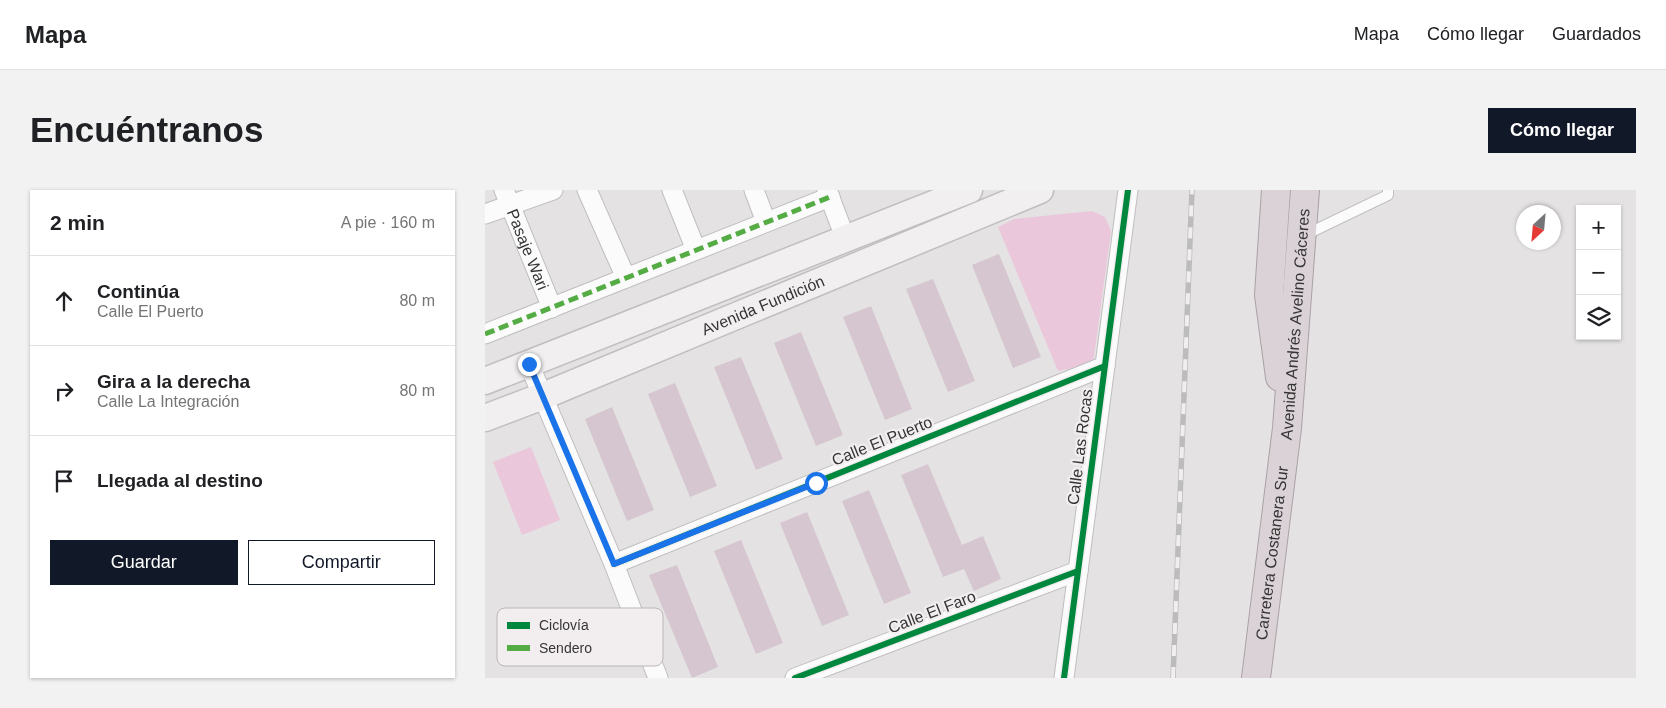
<!DOCTYPE html>
<html lang="es">
<head>
<meta charset="utf-8">
<style>
  :root { --surface:#fff; --page:#f2f2f2; --text:#202124; --muted:#757577; --line:#e0e0e0; --accent:#111827 }
  body { margin:0; font-family:Arial,sans-serif; background:var(--page); color:var(--text) }
  .controls { position:absolute; right:15px; top:15px; display:grid; overflow:hidden; border-radius:0px; box-shadow:0 1px 4px #0004 }
  .controls button { width:45px; height:45px; display:grid; place-items:center; padding:0; border:0; border-bottom:1px solid var(--line); background:var(--surface); color:var(--text); font:25px sans-serif }
  .compass { position:absolute; left:1031px; top:15px; width:45px; height:45px; border-radius:50%; background:var(--surface); box-shadow:0 1px 4px #0004; rotate:206deg }
  .stop { position:absolute; width:15px; height:15px; margin:-11px; border:4px solid #1a73e8; border-radius:50%; background:#fff }
  .stop.end { background:#1a73e8; border-color:#fff; box-shadow:0 1px 5px #0008 }
  .list { margin:0; padding:0; list-style:none }
  h2 { display:flex; justify-content:space-between; align-items:center; height:65px; margin:0; padding:0 20px; font-size:21px }
  h2 small { font-size:16px; font-weight:400; color:var(--muted) }
  .list li { display:grid; grid-template-columns:32px 1fr auto; gap:15px; align-items:center; box-sizing:border-box; height:90px; padding:0 20px; border-top:1px solid var(--line) }
  .list b { display:block; font-size:19px; white-space:nowrap }
  .list p { margin:0; font-size:16px; white-space:nowrap; color:var(--muted) }
  .list em { font-size:16px; font-style:normal; color:var(--muted) }
  .actions { display:flex; gap:10px; padding:15px 20px }
  .actions a { flex:1; padding:11px 0; border:1px solid var(--accent); border-radius:0px; text-align:center; font-size:18px; color:var(--accent) }
  .actions .main { background:var(--accent); color:#fff }
  .icon { flex:none; width:28px; height:28px; fill:none; stroke:currentColor; stroke-width:2; stroke-linecap:round; stroke-linejoin:round }
  .map { position:relative; flex:none; width:1151px; height:488px; overflow:hidden; border-radius:0px }
  header { display:flex; align-items:center; gap:30px; box-sizing:border-box; height:70px; padding:0 25px; background:var(--surface); border-bottom:1px solid var(--line) }
  header strong { font-size:24px }
  nav { display:flex; gap:28px; margin-inline-start:auto; font-size:18px }
  .intro { display:flex; align-items:center; justify-content:space-between; box-sizing:border-box; height:120px; padding:0 30px }
  h1 { margin:0; font-size:35px }
  .button { padding:12px 22px; border-radius:0px; background:var(--accent); color:#fff; font-size:18px; font-weight:700 }
  main { display:flex; gap:30px; padding:0 30px }
  aside { flex:1; background:var(--surface); border-radius:0px; box-shadow:0 1px 4px #0004 }
  .map>svg:first-child { display:block }
  .green { fill:#ebc7db }
  .building { fill:#d6c6cf }
  .lines { fill:none; stroke-linecap:round; stroke-linejoin:round }
  .lane-casing { stroke:#c0bebf; stroke-width:12 }
  .street-casing { stroke:#c0bebf; stroke-width:21 }
  .secondary-casing { stroke:#c0bebf; stroke-width:29 }
  .highway-casing { stroke:#aaa1a5; stroke-width:30 }
  .lane { stroke:#fbfbfb; stroke-width:10 }
  .street { stroke:#fbfbfb; stroke-width:19 }
  .secondary { stroke:#f1eff0; stroke-width:26 }
  .highway { stroke:#dbd2d7; stroke-width:28 }
  .rail-casing { stroke:#bdbcbc; stroke-width:5.5 }
  .rail { stroke:#f2eef0; stroke-width:4; stroke-dasharray:11; stroke-linecap:butt }
  .quiet { stroke:#55ac45; stroke-width:5; stroke-dasharray:10 5; stroke-linecap:butt }
  .cycleway-casing { stroke:#f2eef0; stroke-width:9 }
  .cycleway { stroke:#00873e; stroke-width:6 }
  .route { stroke:#1a73e8; stroke-width:6 }
  .labels { text-anchor:middle; dominant-baseline:central; stroke-width:4.5; stroke-linejoin:round; paint-order:stroke }
  .street-label { font-size:16px; fill:#363535; stroke:#f2eef0 }
  .key { fill:#f2eef0; stroke:#bab6b8; stroke-width:1 }
  .key-label { font-size:14px; fill:#363535 }
</style>
</head>
<body>
<header>
<strong>Mapa</strong>
<nav><a>Mapa</a><a>Cómo llegar</a><a>Guardados</a></nav>
</header>
<div class="intro"><h1>Encuéntranos</h1><a class="button">Cómo llegar</a></div>
<main>
<aside>
<h2>2 min<small>A pie · 160 m</small></h2>
<ul class="list">
<li><svg class="icon" aria-label="ahead" viewBox="0 0 24 24"><path d="M12 20V5M6 11l6-6 6 6"/></svg><div><b>Continúa</b><p>Calle El Puerto</p></div><em>80 m</em></li>
<li><svg class="icon" aria-label="right" viewBox="0 0 24 24"><path d="M7 20v-9h11M14 6l5 5-5 5"/></svg><div><b>Gira a la derecha</b><p>Calle La Integración</p></div><em>80 m</em></li>
<li><svg class="icon" aria-label="arrive" viewBox="0 0 24 24"><path d="M6 21V4h12l-3 4 3 4H6"/></svg><div><b>Llegada al destino</b></div></li>
</ul>
<div class="actions"><a class="main">Guardar</a><a>Compartir</a></div>
</aside>
<div class="map">
<svg width="1151" height="488" viewBox="0 0 1151 488">
  <rect width="100%" height="100%" fill="#e4e2e3"/>
  <path class="green" d="M607,21L620,27L626,41L608,174L573,181L513,37L529,29Z
    M46,257L75,330L37,345L8,272Z"/>
  <path class="building" d="M514,64L556,167L528,178L487,75Z
    M448,89L490,191L463,202L421,99Z
    M386,116L427,219L400,230L358,127Z
    M316,142L358,245L331,256L289,153Z
    M256,167L298,269L271,280L229,177Z
    M190,193L232,296L205,307L163,204Z
    M127,217L169,320L142,331L100,229Z
    M443,274L477,355L498,346L516,389L489,401L479,379L458,387L416,285Z
    M384,300L426,403L399,414L357,311Z
    M322,322L364,425L337,436L295,333Z
    M256,350L298,453L271,464L229,361Z
    M192,375L233,477L207,488L164,385Z"/>
  <g class="lines">
    <defs>
      <path id="lane" d="M820,45L903,5V0"/>
      <g id="street">
        <path id="s1" d="M19,0L67,118"/>
        <path d="M102,0L141,88"/>
        <path d="M187,0L211,60"/>
        <path d="M269,0L281,32"/>
        <path d="M342,0L361,50"/>
        <path d="M0,24L68,0"/>
        <path d="M0,144L345,7"/>
        <path d="M44,174L129,374L173,488"/>
        <path d="M129,374L620,176"/>
        <path d="M310,488L593,381"/>
        <path d="M579,488L643,0"/>
      </g>
      <g id="secondary">
        <path d="M0,191L484,0"/>
        <path id="s2" d="M0,228L58,206L555,0"/>
      </g>
      <g id="highway">
        <path d="M791,0L784,105L795,187"/>
        <path id="s3" d="M771,488L802,238L820,0"/>
      </g>
    </defs>
    <use href="#lane" class="lane-casing"/>
    <use href="#street" class="street-casing"/>
    <use href="#secondary" class="secondary-casing"/>
    <use href="#highway" class="highway-casing"/>
    <use href="#lane" class="lane"/>
    <use href="#street" class="street"/>
    <use href="#secondary" class="secondary"/>
    <use href="#highway" class="highway"/>
    <defs>
      <path id="rail" d="M688,488L707,0"/>
    </defs>
    <use href="#rail" class="rail-casing"/>
    <use href="#rail" class="rail"/>
    <path class="quiet" d="M0,144L345,7"/>
    <defs>
      <path id="cycleway" d="M129,374L620,176
        M310,488L593,381
        M579,488L643,0"/>
    </defs>
    <use href="#cycleway" class="cycleway-casing"/>
    <use href="#cycleway" class="cycleway"/>
  </g>
  <g class="lines">
    <path class="route" d="M44,174L129,374L331,293"/>
  </g>
  <g class="labels">
    <g class="street-label">
      <text stroke="none"><textPath href="#s1" startOffset="64">Pasaje Wari</textPath></text>
      <text stroke="none"><textPath href="#s3" startOffset="356">Avenida Andrés Avelino Cáceres</textPath></text>
      <text stroke="none"><textPath href="#s2" startOffset="300">Avenida Fundición</textPath></text>
      <text transform="translate(397 251) rotate(-22)">Calle El Puerto</text>
      <text transform="translate(595 257) rotate(-83)">Calle Las Rocas</text>
      <text stroke="none"><textPath href="#s3" startOffset="126">Carretera Costanera Sur</textPath></text>
      <text transform="translate(447 422) rotate(-21)">Calle El Faro</text>
    </g>
  </g>
  <rect x="12" y="418" width="166" height="58" rx="8" class="key"/>
  <rect x="22" y="432" width="23" height="7" fill="#00873e"/>
  <rect x="22" y="455" width="23" height="6" fill="#55ac45"/>
  <g class="key-label">
    <text x="54" y="440">Ciclovía</text>
    <text x="54" y="463">Sendero</text>
  </g>
</svg>
<div class="controls">
<button>+</button>
<button>−</button>
<button><svg class="icon" aria-label="layers" viewBox="0 0 24 24"><path d="M12 4l9 5-9 5-9-5zM3 14l9 5 9-5"/></svg></button>
</div>
<svg class="compass" viewBox="-18 -18 36 36"><path d="M0-13l5 13h-10z" fill="#e53935"/><path d="M0 13l5-13h-10z" fill="#757577"/></svg>
<div class="stop" style="left:331px;top:293px"></div>
<div class="stop end" style="left:44px;top:174px"></div>
</div>
</main>
</body>
</html>
